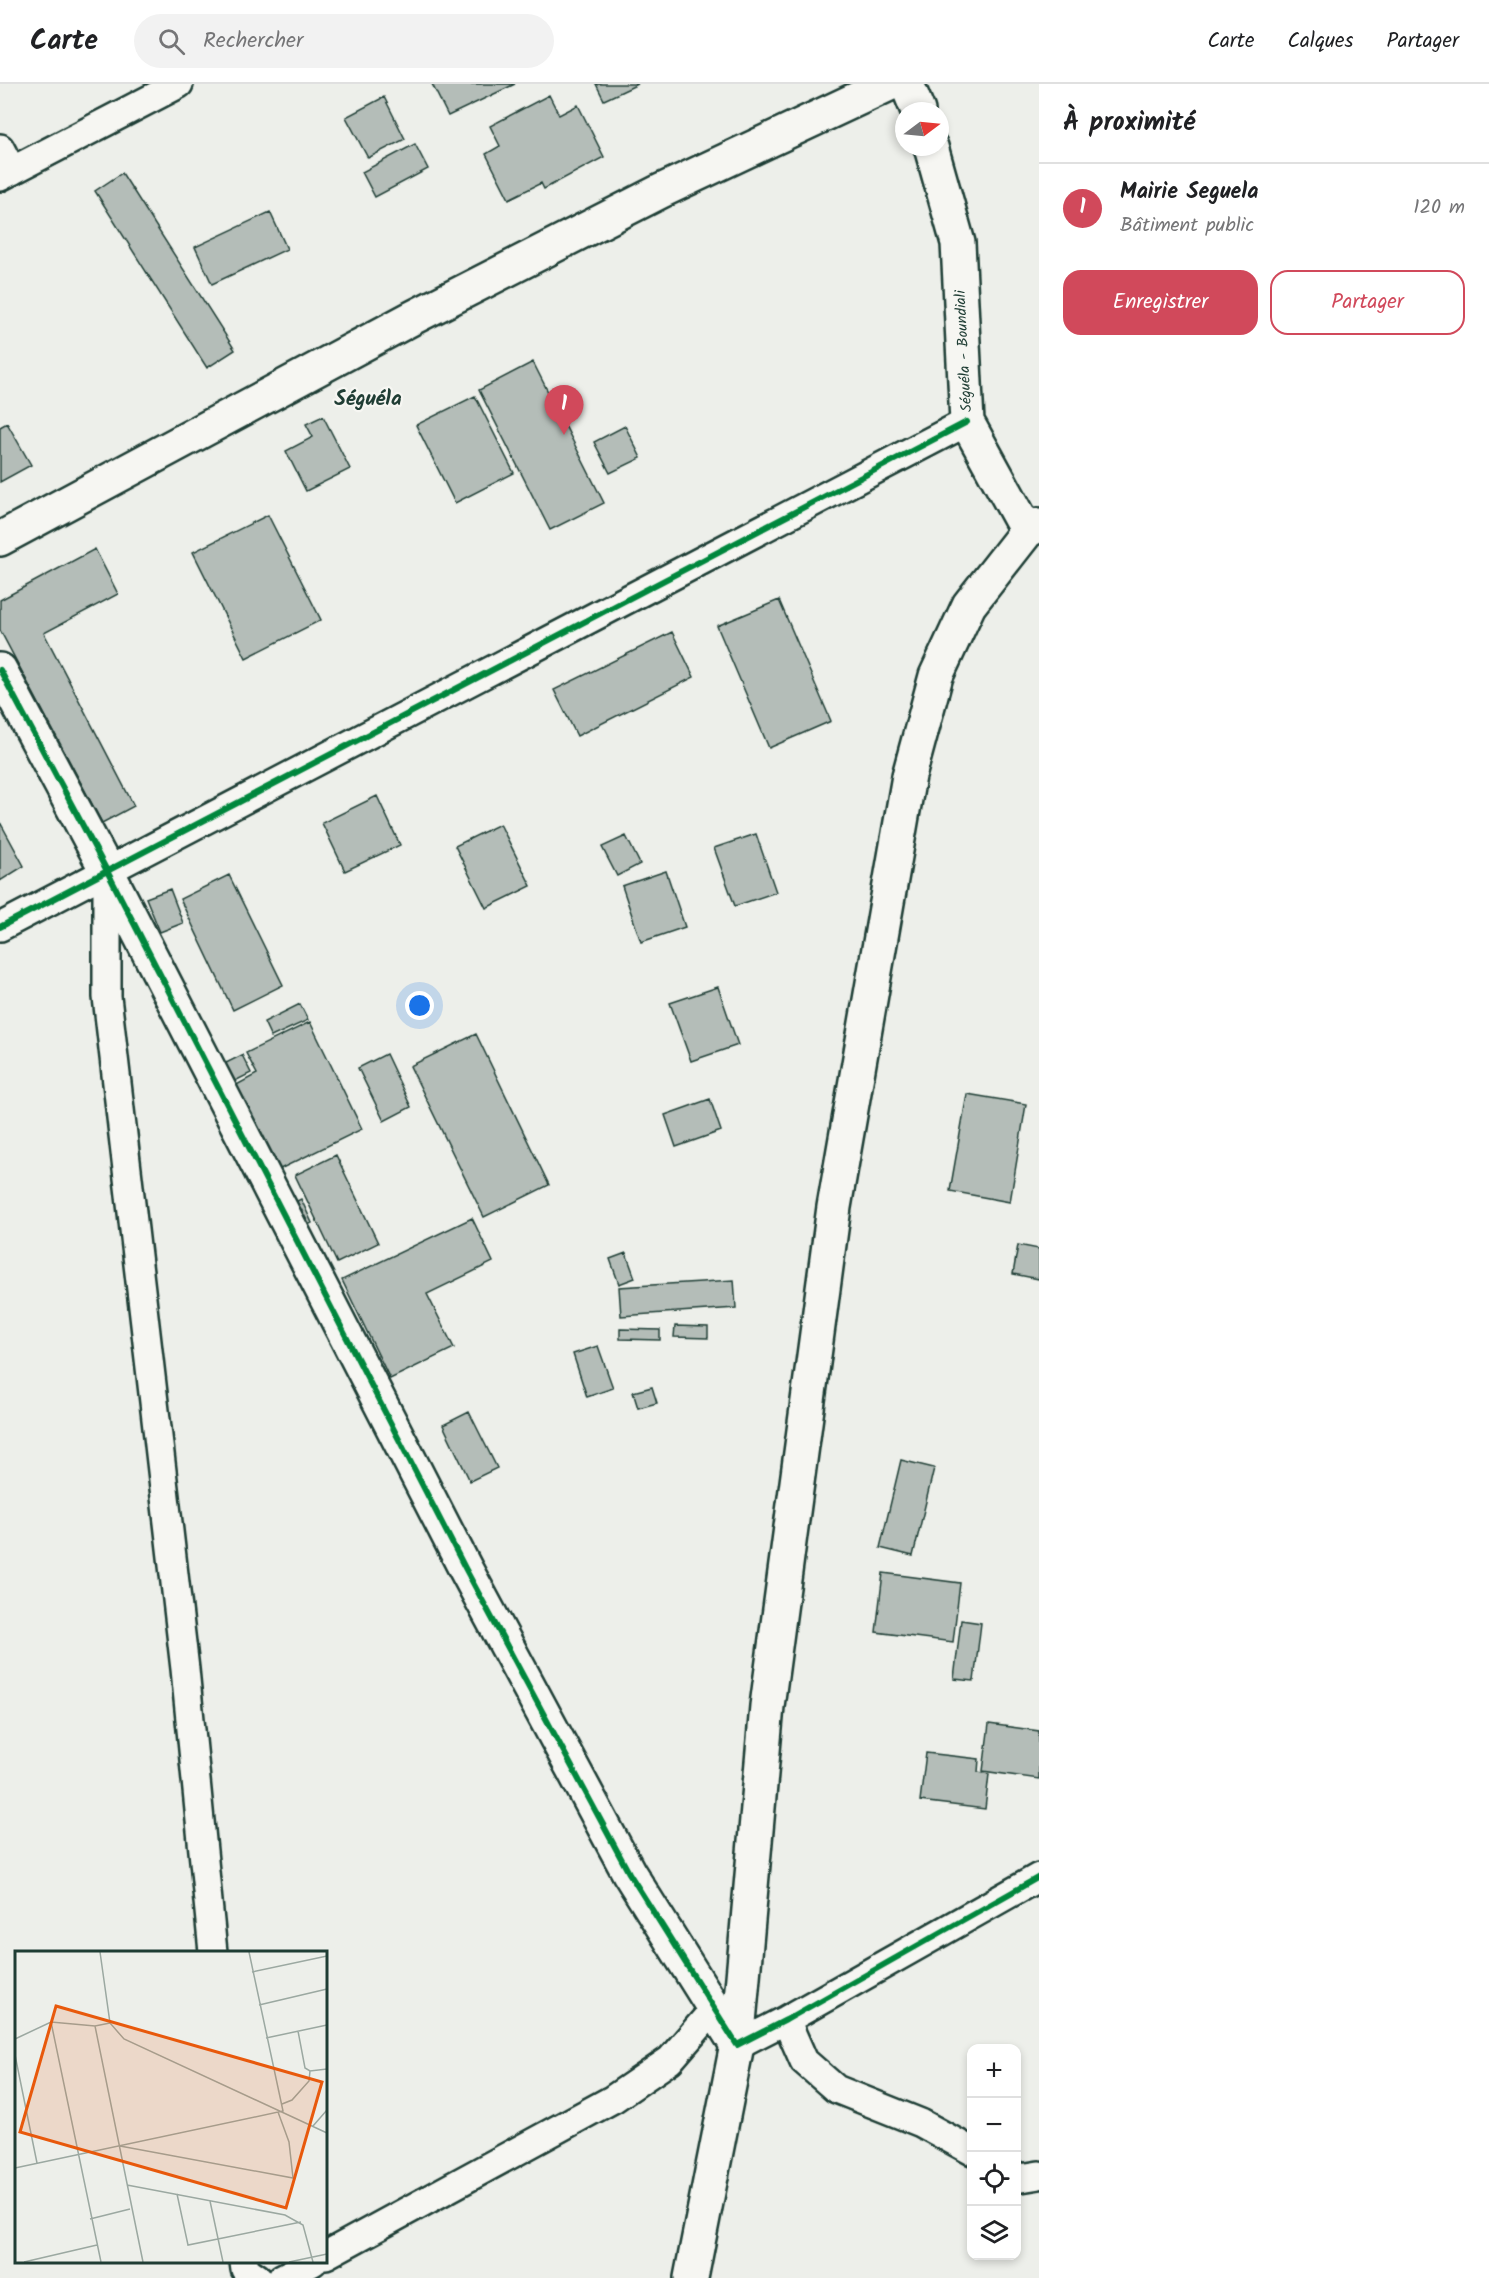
<!DOCTYPE html>
<html lang="fr">
<head>
<meta charset="utf-8">
<style>
  :root { --surface:#fff; --page:#f2f2f2; --text:#202124; --muted:#757577; --line:#e0e0e0; --accent:#d1495b }
  body { margin:0; font-family:Kalam,sans-serif; background:var(--page); color:var(--text) }
  .controls { position:absolute; right:18px; bottom:18px; display:grid; overflow:hidden; border-radius:12px; box-shadow:0 3px 9px #0003 }
  .controls button { width:54px; height:54px; display:grid; place-items:center; padding:0; border:0; border-bottom:2px solid var(--line); background:var(--surface); color:var(--text); font:30px sans-serif }
  .compass { position:absolute; left:895px; top:18px; width:54px; height:54px; border-radius:50%; background:var(--surface); box-shadow:0 3px 9px #0003; rotate:74deg }
  .you { position:absolute; left:420px; top:922px; width:21px; height:21px; margin:-15px; border:4px solid #fff; border-radius:50%; background:#1a73e8; box-shadow:0 0 0 9px #1a73e833 }
  .badge { display:grid; place-items:center; width:39px; height:39px; border-radius:50%; background:var(--accent); color:#fff; font-size:20px; font-weight:700 }
  .pin { position:absolute; translate:-50% -50px; filter:drop-shadow(0 2px 3px #0008) }
  .pin::after { content:''; position:absolute; top:32px; width:21px; height:18px; background:inherit; clip-path:polygon(0 0,100% 0,50% 100%) }
  .list { margin:0; padding:0; list-style:none }
  h2 { display:flex; justify-content:space-between; align-items:center; height:78px; margin:0; padding:0 24px; font-size:26px }
  h2 small { font-size:20px; font-weight:400; color:var(--muted) }
  .list li { display:grid; grid-template-columns:39px 1fr auto; gap:18px; align-items:center; box-sizing:border-box; height:90px; padding:0 24px; border-top:2px solid var(--line) }
  .list b { display:block; font-size:22px; white-space:nowrap }
  .list p { margin:0; font-size:20px; white-space:nowrap; color:var(--muted) }
  .list em { font-size:20px; font-style:normal; color:var(--muted) }
  .actions { display:flex; gap:12px; padding:18px 24px }
  .actions a { flex:1; padding:14px 0; border:2px solid var(--accent); border-radius:18px; text-align:center; font-size:21px; color:var(--accent) }
  .actions .main { background:var(--accent); color:#fff }
  .icon { flex:none; width:33px; height:33px; fill:none; stroke:currentColor; stroke-width:2; stroke-linecap:round; stroke-linejoin:round }
  .map { position:relative; flex:none; width:1039px; height:2194px; overflow:hidden }
  header { display:flex; align-items:center; gap:36px; box-sizing:border-box; height:84px; padding:0 30px; background:var(--surface); border-bottom:2px solid var(--line) }
  header strong { font-size:28px }
  nav { display:flex; gap:33px; margin-inline-start:auto; font-size:21px }
  .search { width:420px; height:54px; background:var(--page); display:flex; align-items:center; gap:15px; box-sizing:border-box; padding:0 21px; border-radius:33px; color:var(--muted); font-size:22px }
  main { display:flex }
  aside { flex:1; background:var(--surface) }
  .map>svg:first-child { display:block }
  .building { fill:#b4bdb8; stroke:#1f3d34; stroke-width:1.5 }
  .lines { fill:none; stroke-linecap:round; stroke-linejoin:round }
  .street-casing { stroke:#1f3d34; stroke-width:32 }
  .secondary-casing { stroke:#1f3d34; stroke-width:38 }
  .primary-casing { stroke:#1f3d34; stroke-width:38 }
  .street { stroke:#f6f6f2; stroke-width:27 }
  .secondary { stroke:#f6f6f2; stroke-width:33 }
  .primary { stroke:#f6f6f2; stroke-width:33 }
  .cycleway-casing { stroke:#f6f6f2; stroke-width:10 }
  .cycleway { stroke:#00873e; stroke-width:6 }
  .labels { text-anchor:middle; dominant-baseline:central; stroke-width:4.5; stroke-linejoin:round; paint-order:stroke }
  .street-label { font-size:15px; fill:#1f3d34; stroke:#f6f6f2 }
  .district-label { font-size:21px; font-weight:bold; fill:#1f3d34; stroke:#f6f6f2 }
  .inset-road { fill:none; stroke:#9ba8a1; stroke-width:1.5 }
  .view { fill:#e8590c; fill-opacity:0.15; stroke:#e8590c; stroke-width:3 }
  .inset-edge { fill:none; stroke:#1f3d34; stroke-width:3 }
</style>
</head>
<body>
<header>
<strong>Carte</strong>
<div class="search"><svg class="icon" aria-label="search" viewBox="0 0 24 24"><circle cx="10" cy="10" r="6"/><path d="M15 15l6 6"/></svg>Rechercher</div>
<nav><a>Carte</a><a>Calques</a><a>Partager</a></nav>
</header>
<main>
<div class="map">
<svg width="1039" height="2194" viewBox="0 0 1039 2194">
  <rect width="100%" height="100%" fill="#edefea"/>
  <filter id="ink" filterUnits="userSpaceOnUse"><feTurbulence type="fractalNoise" baseFrequency=".0167" numOctaves="2"/><feDisplacementMap in="SourceGraphic" scale="12" xChannelSelector="R" yChannelSelector="G"/><feConvolveMatrix kernelMatrix="1 2 1 2 8 2 1 2 1" color-interpolation-filters="sRGB"/></filter>
  <g filter="url(#ink)">
    <path class="building" d="M432,0H515L448,32Z
      M596,0H638L604,16Z
      M549,11L559,31L578,21L604,73L544,105L541,99L509,115L486,70L500,62L490,42Z
      M384,13L405,55L368,74L346,33Z
      M415,60L428,85L375,113L362,88Z
      M122,89L235,266L207,284L95,107Z
      M270,128L287,165L212,200L195,163Z
      M533,278L604,419L550,446L479,306Z
      M475,312L514,389L455,419L416,341Z
      M323,332L350,385L306,407L286,367L313,353L306,340Z
      M7,339L31,381L0,398V343Z
      M625,342L641,374L610,389L594,358Z
      M268,431L321,536L246,574L193,468Z
      M95,465L118,510L44,549L134,722L102,739L0,546V516Z
      M779,516L831,637L769,664L717,542Z
      M672,548L694,593L577,652L554,606Z
      M377,712L400,761L345,787L322,739Z
      M0,738L24,782L0,797Z
      M500,740L531,802L486,824L455,762Z
      M756,750L776,808L735,822L714,764Z
      M626,752L640,780L617,792L602,763Z
      M666,787L685,843L641,858L622,802Z
      M229,791L283,901L233,926L180,815Z
      M170,805L183,839L160,848L146,814Z
      M718,903L738,961L691,977L670,919Z
      M300,920L308,936L271,953L264,938Z
      M310,938L362,1045L272,1089L231,1004L257,990L246,969Z
      M476,950L549,1101L484,1133L410,982Z
      M386,970L411,1023L384,1037L358,984Z
      M242,971L251,989L227,1001L218,983Z
      M967,1010L1026,1020L1010,1118L950,1107Z
      M710,1015L721,1047L676,1063L665,1031Z
      M336,1071L378,1159L337,1179L295,1091Z
      M301,1115L312,1139L298,1146L287,1122Z
      M472,1134L493,1178L427,1210L454,1264L390,1295L342,1196Z
      M1018,1161L1039,1165V1195L1013,1190Z
      M626,1169L635,1194L619,1200L610,1175Z
      M734,1196L736,1224L621,1232L619,1203Z
      M675,1242L708,1243V1254L674,1253Z
      M620,1245L660,1246V1256L620,1255Z
      M598,1262L613,1304L587,1313L573,1270Z
      M652,1303L657,1319L638,1324L633,1308Z
      M469,1328L497,1384L470,1397L443,1341Z
      M901,1376L934,1384L913,1472L880,1464Z
      M883,1489L960,1499L953,1558L876,1548Z
      M961,1536L981,1539L974,1597L954,1595Z
      M989,1640L1039,1647V1695L983,1687Z
      M926,1669L979,1675L978,1688L989,1690L985,1725L920,1717Z"/>
    <g class="lines">
      <defs>
        <path id="street" d="M0,64L12,87
          M0,93L179,0
          M107,787V913L185,1585L213,1868
          M0,843L967,338
          M786,1936L804,1977L836,2005L921,2039L972,2067
          M737,1961L786,1936L1039,1793
          M1016,2091L1021,2094L1039,2091
          M326,2171L613,2015L670,1976L715,1924
          M244,2178L245,2185L258,2194
          M282,2194L313,2178"/>
        <path id="secondary" d="M0,586L107,787L465,1484L629,1789L737,1961"/>
        <path id="primary" d="M907,0L918,27
          M931,63L958,159L967,338L1027,447
          M0,455L414,233L661,107L889,0
          M691,2194L737,1961L767,1622L834,1123L909,692L936,592L969,521L1027,447L1039,441"/>
      </defs>
      <use href="#street" class="street-casing"/>
      <use href="#secondary" class="secondary-casing"/>
      <use href="#primary" class="primary-casing"/>
      <use href="#street" class="street"/>
      <use href="#secondary" class="secondary"/>
      <use href="#primary" class="primary"/>
      <defs>
        <path id="cycleway" d="M0,586L107,787L465,1484L629,1789L737,1961L786,1936L1039,1793
          M0,843L967,338"/>
      </defs>
      <use href="#cycleway" class="cycleway-casing"/>
      <use href="#cycleway" class="cycleway"/>
    </g>
  </g>
  <g class="labels">
    <g class="street-label">
      <text transform="translate(964 267) rotate(-93)">Séguéla - Boundiali</text>
    </g>
    <g class="district-label">
      <text x="368" y="315">Séguéla</text>
    </g>
  </g>
  <g transform="translate(15 1867)">
    <rect width="312" height="312" fill="#edefea"/>
    <path class="inset-road" d="M85,1L95,72L109,88L312,182M237,21L312,5M244,54L312,38M36,71L86,311M80,75L128,311M283,80L290,117L295,120L312,118M251,87L312,74M0,88L36,71L80,75L95,72M0,104L22,212M267,153L277,149L294,130L295,120M298,175L312,159M105,195L278,227L274,191L263,161M0,217L268,160L234,1M112,234L270,264L288,274L298,311M162,243L173,294L286,271M195,250L208,311M75,268L115,258M9,311L82,294M274,311L312,303"/>
    <path class="view" d="M41,55L307,131L271,257L5,181Z"/>
    <rect width="312" height="312" class="inset-edge"/>
  </g>
</svg>
<div class="controls">
<button>+</button>
<button>−</button>
<button><svg class="icon" aria-label="locate" viewBox="0 0 24 24"><circle cx="12" cy="12" r="6"/><path d="M12 2v4M12 18v4M2 12h4M18 12h4"/></svg></button>
<button><svg class="icon" aria-label="layers" viewBox="0 0 24 24"><path d="M12 4l9 5-9 5-9-5zM3 14l9 5 9-5"/></svg></button>
</div>
<svg class="compass" viewBox="-18 -18 36 36"><path d="M0-13l5 13h-10z" fill="#e53935"/><path d="M0 13l5-13h-10z" fill="#757577"/></svg>
<div class="you"></div>
<div class="pin badge" style="left:564px;top:351px">1</div>
</div>
<aside>
<h2>À proximité<small></small></h2>
<ul class="list">
<li><span class="badge">1</span><div><b>Mairie Seguela</b><p>Bâtiment public</p></div><em>120 m</em></li>
</ul>
<div class="actions"><a class="main">Enregistrer</a><a>Partager</a></div>
</aside>
</main>
</body>
</html>
